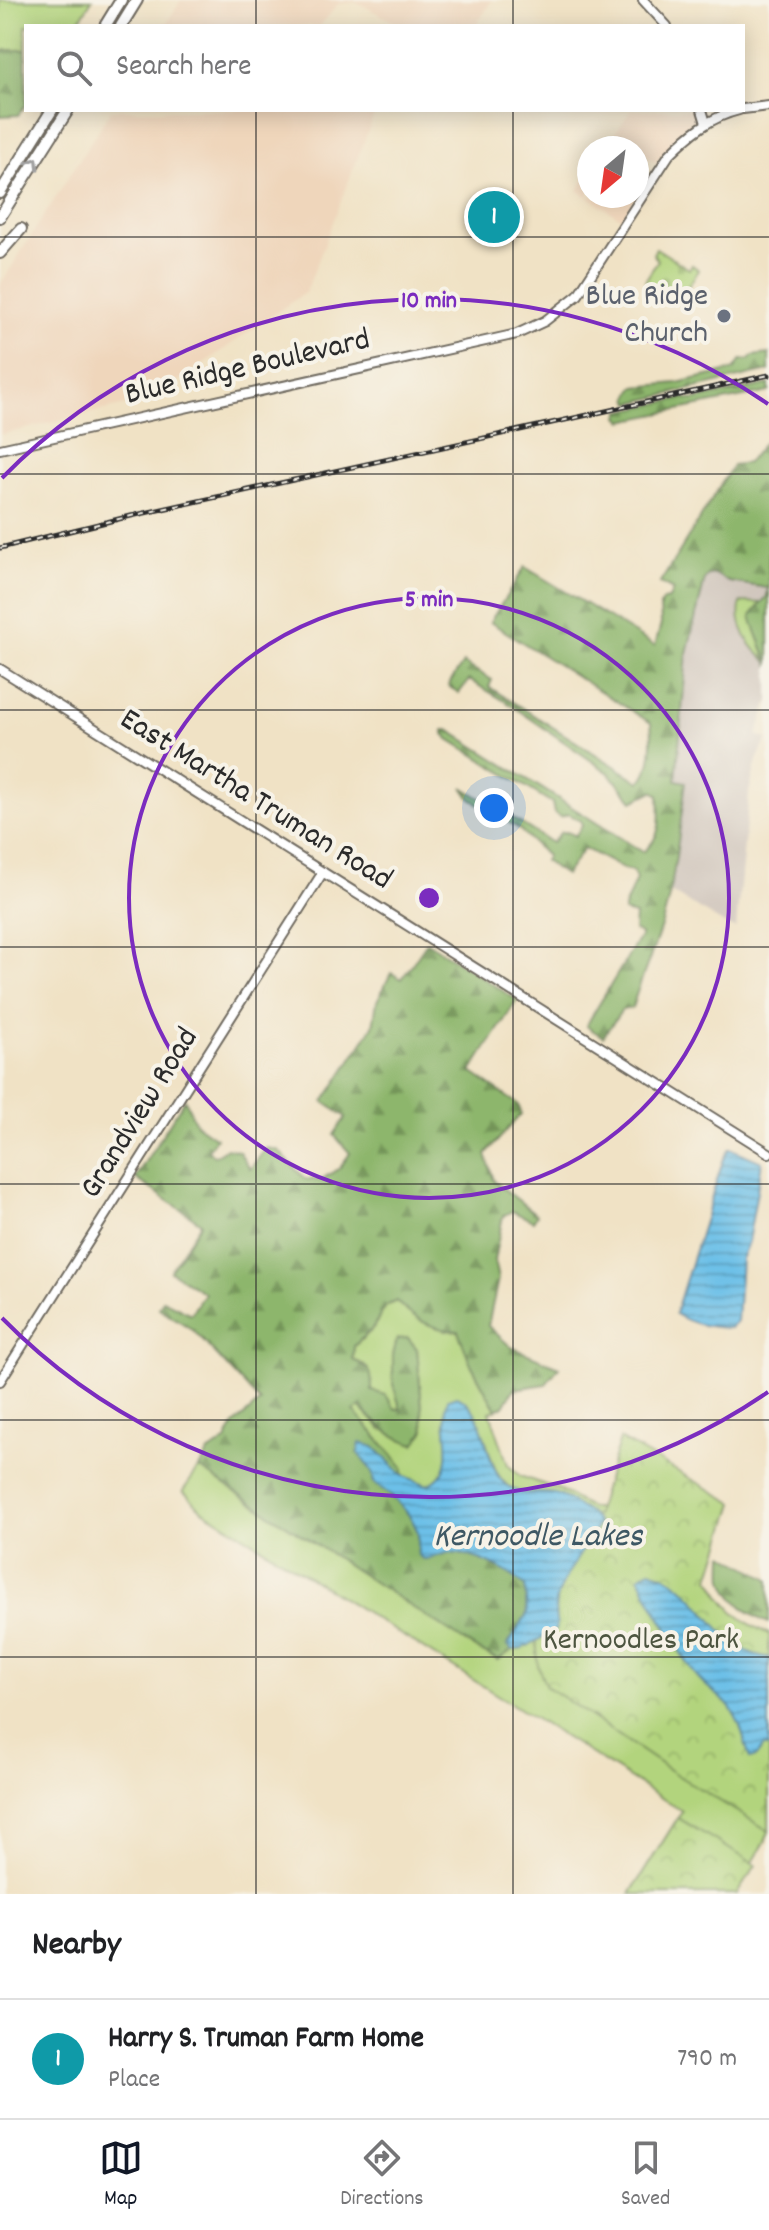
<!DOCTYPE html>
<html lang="en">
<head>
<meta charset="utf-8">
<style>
  :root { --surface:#fff; --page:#f6f6f6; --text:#202124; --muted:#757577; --line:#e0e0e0; --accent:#111827 }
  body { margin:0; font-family:Dekko,sans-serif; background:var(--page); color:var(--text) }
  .compass { position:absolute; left:577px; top:136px; width:72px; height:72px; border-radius:50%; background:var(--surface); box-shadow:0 4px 20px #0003; rotate:209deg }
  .you { position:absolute; left:494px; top:808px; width:28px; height:28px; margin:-20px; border:6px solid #fff; border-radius:50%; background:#1a73e8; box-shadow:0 0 0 12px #1a73e833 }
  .badge { display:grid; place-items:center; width:52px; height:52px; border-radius:50%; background:var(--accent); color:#fff; font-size:26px; font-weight:700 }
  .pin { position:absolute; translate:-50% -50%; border:4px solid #fff; box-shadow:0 2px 8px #0006 }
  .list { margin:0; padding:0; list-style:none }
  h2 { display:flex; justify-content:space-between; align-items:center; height:104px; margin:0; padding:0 32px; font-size:34px }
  h2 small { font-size:26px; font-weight:400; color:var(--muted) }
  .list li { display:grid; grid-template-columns:52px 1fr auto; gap:24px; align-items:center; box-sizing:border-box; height:120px; padding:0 32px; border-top:2px solid var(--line) }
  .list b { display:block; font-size:30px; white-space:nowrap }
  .list p { margin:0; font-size:26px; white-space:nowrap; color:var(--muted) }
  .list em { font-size:26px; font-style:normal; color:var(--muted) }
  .icon { flex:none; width:44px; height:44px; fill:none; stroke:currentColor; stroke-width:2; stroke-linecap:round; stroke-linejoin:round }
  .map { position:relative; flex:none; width:769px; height:1894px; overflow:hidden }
  .search { position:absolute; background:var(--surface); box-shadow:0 4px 20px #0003; left:24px; right:24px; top:24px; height:88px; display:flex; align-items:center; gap:20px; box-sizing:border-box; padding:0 28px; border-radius:0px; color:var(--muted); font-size:30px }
  .sheet { height:224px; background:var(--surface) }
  nav { display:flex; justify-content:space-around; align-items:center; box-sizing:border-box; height:112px; border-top:2px solid var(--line); background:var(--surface); font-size:22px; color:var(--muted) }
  nav a { display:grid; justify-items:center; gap:4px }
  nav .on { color:var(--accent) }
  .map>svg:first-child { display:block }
  .built { fill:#efd6bb }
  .industrial { fill:#cdc2b9 }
  .grass { fill:#b2d47d; stroke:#6e8054; stroke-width:2 }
  .forest { fill:url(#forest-firs); stroke:#5c704c; stroke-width:2 }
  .cemetery { fill:url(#cemetery-stones); stroke:#6e8054; stroke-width:2 }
  .park { fill:url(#park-crowns); stroke:#6e8054; stroke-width:2 }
  .water { fill:url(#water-rules); stroke:#4c768a; stroke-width:2 }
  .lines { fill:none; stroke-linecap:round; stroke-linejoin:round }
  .major-casing { stroke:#706b61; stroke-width:12 }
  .highway-casing { stroke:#706b61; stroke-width:14 }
  .major { stroke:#fff; stroke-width:8 }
  .highway { stroke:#fff; stroke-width:10 }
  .rail-casing { stroke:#2b2b2b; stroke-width:5 }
  .rail { stroke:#f7f3e8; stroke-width:2; stroke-dasharray:6; stroke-linecap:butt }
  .oneway { stroke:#a0a0a0 }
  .grid { fill:none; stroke:#2b2b2b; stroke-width:2; stroke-opacity:0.55 }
  .ring { fill:none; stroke:#7b2cbf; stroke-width:4 }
  .worship-dot { fill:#6b7280; stroke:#f7f3e8; stroke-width:3 }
  .labels { text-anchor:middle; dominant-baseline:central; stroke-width:8; stroke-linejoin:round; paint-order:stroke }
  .worship-label { font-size:32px; fill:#5b616d; stroke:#f7f3e8; text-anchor:end }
  .street-label { font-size:32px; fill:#2b2b2b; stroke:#f7f3e8 }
  .park-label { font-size:32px; fill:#4d5540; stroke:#f7f3e8 }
  .water-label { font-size:34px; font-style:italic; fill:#3e5864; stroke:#f7f3e8 }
  .centre { fill:#7b2cbf; stroke:#f7f3e8; stroke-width:4 }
  .ring-label { font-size:24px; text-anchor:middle; font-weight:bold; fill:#7b2cbf; stroke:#f7f3e8; stroke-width:8; stroke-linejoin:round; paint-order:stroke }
</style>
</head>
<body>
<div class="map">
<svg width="769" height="1894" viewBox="0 0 769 1894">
  <defs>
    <pattern id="forest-firs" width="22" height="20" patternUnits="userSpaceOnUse" patternTransform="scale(2)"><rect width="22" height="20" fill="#8db66c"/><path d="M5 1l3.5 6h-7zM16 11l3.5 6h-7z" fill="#739459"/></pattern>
    <pattern id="cemetery-stones" width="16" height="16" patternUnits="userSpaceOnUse" patternTransform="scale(2)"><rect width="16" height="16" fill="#b2d47d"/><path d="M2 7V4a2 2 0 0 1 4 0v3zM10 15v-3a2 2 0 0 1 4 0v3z" fill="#99b66c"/></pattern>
    <pattern id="park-crowns" width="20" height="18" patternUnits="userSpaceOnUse" patternTransform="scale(2)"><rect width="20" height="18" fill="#b2d47d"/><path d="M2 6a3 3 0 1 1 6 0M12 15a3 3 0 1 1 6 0" fill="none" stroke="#99b66c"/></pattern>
    <pattern id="water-rules" width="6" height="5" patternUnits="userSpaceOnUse" patternTransform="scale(2)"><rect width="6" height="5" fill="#6cc0e8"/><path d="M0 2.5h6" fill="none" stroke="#599cbc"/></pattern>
  </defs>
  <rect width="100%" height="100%" fill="#f7f3e8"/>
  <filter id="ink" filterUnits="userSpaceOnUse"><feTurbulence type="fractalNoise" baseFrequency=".0125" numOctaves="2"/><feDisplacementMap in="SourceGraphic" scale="16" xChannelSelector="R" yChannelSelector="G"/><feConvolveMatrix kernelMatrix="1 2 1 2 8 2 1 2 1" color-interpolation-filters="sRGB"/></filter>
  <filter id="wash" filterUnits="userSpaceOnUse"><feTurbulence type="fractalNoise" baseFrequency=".006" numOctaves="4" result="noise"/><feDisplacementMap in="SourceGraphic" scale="32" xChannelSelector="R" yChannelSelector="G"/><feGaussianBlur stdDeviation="1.8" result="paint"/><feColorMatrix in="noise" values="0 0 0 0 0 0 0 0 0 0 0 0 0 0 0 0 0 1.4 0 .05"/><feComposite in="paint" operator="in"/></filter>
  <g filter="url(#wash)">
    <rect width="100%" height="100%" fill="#f0e2c5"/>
    <path class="built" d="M181,0H492L476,26H401L357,2L338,4L320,26H165Z
      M111,110H376L306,292L154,398L0,435V285Z
      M631,110H694L696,118L693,124L674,140L657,163L637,151V148H632L613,136Z
      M589,173V196H636L622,219L578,190Z"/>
    <path class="industrial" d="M715,574L729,582L769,588L767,596L762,603L741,602L756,652L767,661L769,666V700L757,735L767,739L757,760L749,792L736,928L728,926L670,892L686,783L676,781L687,653L705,579L708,575Z"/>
    <path class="grass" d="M0,0H92L76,26H26V50H7L0,53Z
      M741,602L762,603L751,616L767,661C750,648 734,625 741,602Z
      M396,1301C412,1318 434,1330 458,1331L471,1364L496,1410L490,1412L508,1465L520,1476L560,1490L590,1508H611L769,1831L765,1842L734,1894H630L682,1811L201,1509L183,1491L199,1468L475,1648L498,1660L512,1650L522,1649L558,1495C546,1493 530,1495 519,1492C496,1485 491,1457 485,1438L445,1423C449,1446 453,1473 428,1485L403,1476V1467L354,1411L360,1407L382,1430L424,1432L417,1349L408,1338L393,1384L401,1410L394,1408L372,1391L365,1365L353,1360L354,1346L372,1330L386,1306Z"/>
    <path class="forest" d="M7,50H26V104L18,115L0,116V53Z
      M769,354V371L631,403L629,397L635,387L677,383L734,370L741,360H749L753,356Z
      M769,384V392L623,421L619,417L621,411L684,398L694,400Z
      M769,437V666C764,648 756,634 751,616L767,596L768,588L729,582L715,574L708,575L705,579L687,653L676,780L686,782C680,821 677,862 668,901C660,938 643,971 632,1008L622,1010L603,1037L586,1026L641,935L634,930L635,915L624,912V908L636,879L633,871L623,869L584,848L565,875L544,861L547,856L519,829L471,799L463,787L552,843L561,832H567L575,836L582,826L581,821L568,814L561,817L554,813L552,803L449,739L444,734V730H449L643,852C663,836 660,819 659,795L653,791L633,801L609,773L508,703L469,680L459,693L448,686L463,663L492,680L489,687L640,782C653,770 653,740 651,723L490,622L525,567L655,646L661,624L660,605L663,600L669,599L673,590L660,583L733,465L747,463Z
      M427,942L517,1000L471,1072L519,1105L521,1114L486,1154L494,1181L537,1215L533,1221L512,1211L503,1216L494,1260L498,1279L488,1326L511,1347L559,1367L546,1384L514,1389L504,1406L496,1410L471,1364L458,1331C433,1330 413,1319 396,1301L386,1306L371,1330L354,1346L353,1360C372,1368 372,1372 372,1391L386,1395L394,1408L401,1410L393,1384V1355L397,1339L408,1338L417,1349L424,1432L415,1444C391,1438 377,1424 360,1407L354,1411L403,1467V1476L374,1447L358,1453L372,1471L374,1483C390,1494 410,1511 417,1530C420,1537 417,1547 418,1555L423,1559C432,1559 439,1554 448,1553C472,1552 508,1570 525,1586L527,1614L508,1645L512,1650L498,1660L475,1648L199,1468L208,1453L226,1441L234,1425L260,1402L193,1330L159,1308L163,1300L191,1314L204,1293L170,1271L201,1223L135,1178L185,1099L196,1124L216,1138L208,1150L214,1156L227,1148L239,1151L250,1169L266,1148L278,1150L305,1179L320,1180L340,1168L350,1153L334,1135L346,1117L324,1102L373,1026L377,1001L391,973L402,979Z
      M724,1554L769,1579V1623C751,1617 729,1599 724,1579C723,1572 724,1561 724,1554Z"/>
    <path class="cemetery" d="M656,248L689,269L692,265L699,270L678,301L645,281L658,260L653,254Z"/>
    <path class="park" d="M620,1439L734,1503L710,1578C723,1605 741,1622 769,1634V1831L677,1775L546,1686L538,1666L536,1635L559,1594L564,1580L592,1527Z
      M678,1818L756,1865L737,1894H630Z"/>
    <path class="water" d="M730,1148L762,1162L748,1242L741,1259L737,1321L730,1328C710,1327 692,1325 675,1314L723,1161Z
      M456,1396C489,1407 482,1465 506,1485C521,1498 542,1489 559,1495C567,1498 574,1504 581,1508C589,1513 594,1515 598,1524C584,1555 547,1589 557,1625L555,1630L522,1649L512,1650L508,1645L527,1614L525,1586C508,1570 472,1552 448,1553C440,1554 432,1559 423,1559L418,1555C417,1547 420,1537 417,1530C410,1511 390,1494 374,1483L372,1471L358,1453L360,1443L374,1447L403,1476L428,1485C463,1469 438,1427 448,1399Z
      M650,1570C693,1580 708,1629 745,1650C752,1654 761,1656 769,1658V1747H763L756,1757L750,1759C743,1737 740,1715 722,1699C712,1690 703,1685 695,1674C673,1643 656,1611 639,1577Z"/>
  </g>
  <g filter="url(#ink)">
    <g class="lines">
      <defs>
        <path id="major" d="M643,0L667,26
          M743,109L769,106
          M702,110L706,123
          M0,449L517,334L545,321L578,295L669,155C690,134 710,117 739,110
          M0,669L769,1153
          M0,1381L323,872"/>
        <path id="highway" d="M105,26L121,0
          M121,26L137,0
          M0,193L52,110
          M0,217L68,110
          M0,253L21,229"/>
      </defs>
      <use href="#major" class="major-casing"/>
      <use href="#highway" class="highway-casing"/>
      <use href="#major" class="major"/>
      <use href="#highway" class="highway"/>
      <defs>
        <path id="rail" d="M0,548L131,516L769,375"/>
      </defs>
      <use href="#rail" class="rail-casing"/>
      <use href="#rail" class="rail"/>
    </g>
    <defs><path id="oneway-chevron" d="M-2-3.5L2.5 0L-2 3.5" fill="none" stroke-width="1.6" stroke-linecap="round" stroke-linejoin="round" transform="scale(2)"/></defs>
    <use class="oneway" href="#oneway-chevron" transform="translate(34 163) rotate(-58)"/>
  </g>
  <path class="grid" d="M256,0V26M513,0V26M256,110V1894M513,110V1894M0,237H769M0,474H769M0,710H769M0,947H769M0,1184H769M0,1420H769M0,1657H769"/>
  <g class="ring">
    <circle cx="429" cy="898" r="300"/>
    <path d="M768 1392A599 599 0 0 1 2 1318M2 478A599 599 0 0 1 768 404"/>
  </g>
  <circle class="worship-dot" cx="724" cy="316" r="8"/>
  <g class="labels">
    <g class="worship-label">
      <text x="708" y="298">Blue Ridge<tspan x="708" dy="37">Church</tspan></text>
    </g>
    <g class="street-label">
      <text transform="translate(248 369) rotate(-13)">Blue Ridge Boulevard</text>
      <text transform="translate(255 801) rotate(32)">East Martha Truman Road</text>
      <text transform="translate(141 1114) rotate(-58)">Grandview Road</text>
    </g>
    <g class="park-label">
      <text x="641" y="1642">Kernoodles Park</text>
    </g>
    <g class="water-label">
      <text x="538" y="1538">Kernoodle Lakes</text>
    </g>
  </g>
  <circle cx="429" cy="898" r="12" class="centre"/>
  <g class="ring-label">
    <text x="429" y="307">10 min</text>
    <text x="429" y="606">5 min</text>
  </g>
</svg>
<svg class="compass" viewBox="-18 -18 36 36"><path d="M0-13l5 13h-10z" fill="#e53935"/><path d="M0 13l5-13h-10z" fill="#757577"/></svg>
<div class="you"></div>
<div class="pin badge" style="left:494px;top:217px;background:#0f9aa8">1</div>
<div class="search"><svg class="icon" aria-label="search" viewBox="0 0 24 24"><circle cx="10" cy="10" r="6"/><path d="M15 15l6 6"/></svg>Search here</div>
</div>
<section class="sheet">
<h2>Nearby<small></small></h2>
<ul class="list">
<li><span class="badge" style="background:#0f9aa8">1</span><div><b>Harry S. Truman Farm Home</b><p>Place</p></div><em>790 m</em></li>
</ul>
</section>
<nav>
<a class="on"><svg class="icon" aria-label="map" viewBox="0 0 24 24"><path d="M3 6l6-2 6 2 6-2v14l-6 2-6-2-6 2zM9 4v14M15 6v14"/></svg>Map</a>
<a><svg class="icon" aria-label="directions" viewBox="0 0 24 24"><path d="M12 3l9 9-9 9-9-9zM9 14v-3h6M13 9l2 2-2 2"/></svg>Directions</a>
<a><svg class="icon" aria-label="saved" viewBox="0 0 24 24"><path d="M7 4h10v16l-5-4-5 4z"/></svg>Saved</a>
</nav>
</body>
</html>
